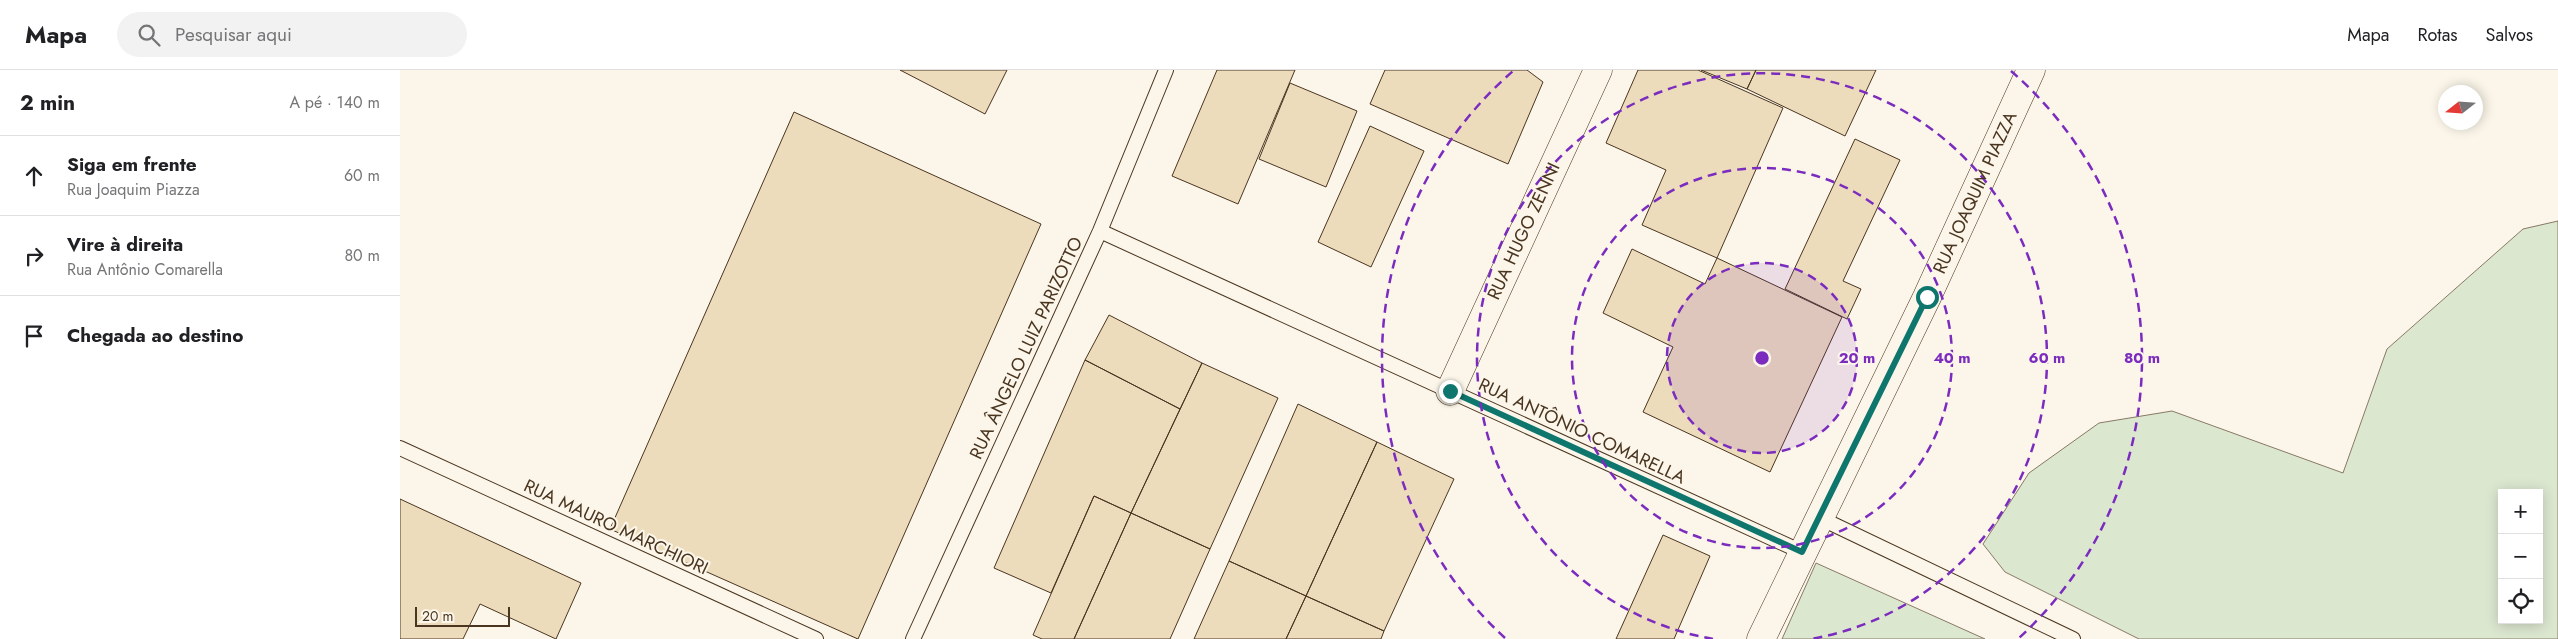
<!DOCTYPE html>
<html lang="pt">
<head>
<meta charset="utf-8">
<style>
  :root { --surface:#fff; --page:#f2f2f2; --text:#202124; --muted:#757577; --line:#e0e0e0 }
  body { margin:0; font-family:Jost,sans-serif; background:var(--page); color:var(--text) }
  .controls { position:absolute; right:15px; bottom:15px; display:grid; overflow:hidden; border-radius:0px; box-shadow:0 2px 12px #0003 }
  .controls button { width:45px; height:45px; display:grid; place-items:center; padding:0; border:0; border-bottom:1px solid var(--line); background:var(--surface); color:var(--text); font:25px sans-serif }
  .compass { position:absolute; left:2038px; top:15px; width:45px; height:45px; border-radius:50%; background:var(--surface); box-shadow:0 2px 12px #0003; rotate:253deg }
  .scale { position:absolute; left:15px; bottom:12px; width:95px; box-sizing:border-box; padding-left:5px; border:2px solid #4a3520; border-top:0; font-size:14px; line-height:18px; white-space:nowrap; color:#4a3520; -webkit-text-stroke:4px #fbf6e9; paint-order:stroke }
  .stop { position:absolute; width:15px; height:15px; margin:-11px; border:4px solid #0f766e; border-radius:50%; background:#fff }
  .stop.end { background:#0f766e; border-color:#fff; box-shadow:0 1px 5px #0008 }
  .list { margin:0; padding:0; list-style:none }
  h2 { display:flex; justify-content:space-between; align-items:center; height:65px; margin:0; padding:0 20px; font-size:21px }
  h2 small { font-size:16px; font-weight:400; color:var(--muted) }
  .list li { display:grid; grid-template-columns:32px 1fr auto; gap:15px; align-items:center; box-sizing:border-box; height:80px; padding:0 20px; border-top:1px solid var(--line) }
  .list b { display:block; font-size:19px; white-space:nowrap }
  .list p { margin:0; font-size:16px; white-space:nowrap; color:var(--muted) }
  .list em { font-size:16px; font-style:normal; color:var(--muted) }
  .icon { flex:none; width:28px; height:28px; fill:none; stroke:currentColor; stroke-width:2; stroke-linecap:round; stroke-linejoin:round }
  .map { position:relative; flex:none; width:2158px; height:569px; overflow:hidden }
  header { display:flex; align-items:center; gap:30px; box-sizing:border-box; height:70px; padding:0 25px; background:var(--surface); border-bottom:1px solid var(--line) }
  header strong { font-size:24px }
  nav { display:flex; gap:28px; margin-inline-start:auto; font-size:18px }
  .search { width:350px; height:45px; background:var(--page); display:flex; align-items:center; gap:12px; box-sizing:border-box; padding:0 18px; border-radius:28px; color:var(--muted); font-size:19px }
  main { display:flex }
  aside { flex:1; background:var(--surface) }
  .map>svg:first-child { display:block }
  .green { fill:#dce7d0; stroke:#887966; fill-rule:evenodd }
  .building { fill:#ecdcbc; stroke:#4a3520 }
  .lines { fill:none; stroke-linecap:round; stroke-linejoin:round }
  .service-casing { stroke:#4a3520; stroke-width:16 }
  .minor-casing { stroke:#4a3520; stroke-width:29 }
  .service { stroke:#fbf6e9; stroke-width:14 }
  .minor { stroke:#fbf6e9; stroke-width:28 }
  .route { stroke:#0f766e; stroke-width:6 }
  .ring { fill:none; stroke:#7b2cbf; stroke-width:2.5; stroke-dasharray:9 6 }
  .labels { text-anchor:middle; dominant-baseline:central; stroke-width:4; stroke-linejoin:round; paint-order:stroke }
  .street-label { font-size:18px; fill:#4a3520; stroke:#fbf6e9 }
  .centre { fill:#7b2cbf; stroke:#fbf6e9; stroke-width:2.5 }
  .ring-label { font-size:15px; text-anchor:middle; font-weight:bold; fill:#7b2cbf; stroke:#fbf6e9; stroke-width:4; stroke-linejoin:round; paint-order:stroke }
</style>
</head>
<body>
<header>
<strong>Mapa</strong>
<div class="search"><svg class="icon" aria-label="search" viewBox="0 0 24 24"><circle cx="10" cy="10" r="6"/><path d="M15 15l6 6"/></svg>Pesquisar aqui</div>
<nav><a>Mapa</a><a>Rotas</a><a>Salvos</a></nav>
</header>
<main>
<aside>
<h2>2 min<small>A pé · 140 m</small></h2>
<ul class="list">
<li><svg class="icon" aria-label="ahead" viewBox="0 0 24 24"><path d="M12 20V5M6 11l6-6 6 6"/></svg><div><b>Siga em frente</b><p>Rua Joaquim Piazza</p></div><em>60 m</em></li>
<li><svg class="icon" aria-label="right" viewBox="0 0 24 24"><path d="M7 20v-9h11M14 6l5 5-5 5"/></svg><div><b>Vire à direita</b><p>Rua Antônio Comarella</p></div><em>80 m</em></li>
<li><svg class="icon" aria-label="arrive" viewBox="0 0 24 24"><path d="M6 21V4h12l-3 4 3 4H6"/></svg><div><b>Chegada ao destino</b></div></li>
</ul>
</aside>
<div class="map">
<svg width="2158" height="569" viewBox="0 0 2158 569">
  <rect width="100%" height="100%" fill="#fbf6e9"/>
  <path class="green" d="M2158,151V569H1739L1605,502L1583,474L1629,403L1699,353L1772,341L1943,403L1987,279L2123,159ZM2102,423H2139V550H2102Z
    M1416,493L1585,569H1382Z"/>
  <path class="building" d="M500,0H607L585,44Z
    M817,0H895L838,134L772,106Z
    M985,0H1127L1143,12L1108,94L970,34Z
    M1238,0H1298L1383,38L1317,188L1242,155L1266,100L1206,73Z
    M1301,0H1356L1347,19Z
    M1356,0H1476L1445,66L1347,19Z
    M890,13L957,41L926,117L859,89Z
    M394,42L641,154L458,569L210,459Z
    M970,56L1024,81L971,197L918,172Z
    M1455,69L1500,90L1443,211L1461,219L1447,249L1385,219Z
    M1232,179L1305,214L1317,188L1442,247L1370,402L1243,342L1273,277L1203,243Z
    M709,245L802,293L780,339L685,290Z
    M685,290L780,339L731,443L694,426L651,523L594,498Z
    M802,293L878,328L810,479L731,443Z
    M898,334L977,372L906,526L829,491Z
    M977,372L1054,409L984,561L906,526Z
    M694,426L731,443L674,569H642L633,565Z
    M0,429L181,513L156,569L80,534L63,569H0Z
    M731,443L810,479L770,569H674Z
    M1263,465L1310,486L1274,569H1216Z
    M829,491L906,526L886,569H794Z
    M906,526L984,561L981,569H886Z"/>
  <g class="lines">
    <defs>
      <path id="service" d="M700,161L1402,482
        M0,378L416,569
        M1420,448L1673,569
        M513,569L700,161L766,0"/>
      <g id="minor">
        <path id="s1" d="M1050,321L1198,0"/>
        <path id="s2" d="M1361,569L1527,227L1631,0"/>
      </g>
    </defs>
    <use href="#service" class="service-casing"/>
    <use href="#minor" class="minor-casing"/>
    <use href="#service" class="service"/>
    <use href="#minor" class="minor"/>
  </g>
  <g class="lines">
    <path class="route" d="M1050,321L1402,482L1527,227"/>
  </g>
  <circle cx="1362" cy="288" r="95" fill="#7b2cbf" fill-opacity=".12"/>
  <g class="ring">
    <circle cx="1362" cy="288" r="95"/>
    <circle cx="1362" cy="288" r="190"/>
    <path d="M1313 569A285 285 0 1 1 1411 569"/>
    <path d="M1105 568A380 380 0 0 1 1113 1M1611 1A380 380 0 0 1 1619 568"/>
  </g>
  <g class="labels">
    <g class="street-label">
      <text stroke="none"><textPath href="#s2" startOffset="495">RUA JOAQUIM PIAZZA</textPath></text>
      <text stroke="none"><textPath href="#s1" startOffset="176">RUA HUGO ZENNI</textPath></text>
      <text transform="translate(626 278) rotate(-65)">RUA ÂNGELO LUIZ PARIZOTTO</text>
      <text transform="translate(1182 361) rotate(25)">RUA ANTÔNIO COMARELLA</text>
      <text transform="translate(216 457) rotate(25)">RUA MAURO MARCHIORI</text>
    </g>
  </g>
  <circle cx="1362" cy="288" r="8" class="centre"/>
  <g class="ring-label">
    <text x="1457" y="293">20 m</text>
    <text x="1552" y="293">40 m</text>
    <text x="1647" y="293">60 m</text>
    <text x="1742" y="293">80 m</text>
  </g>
</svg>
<div class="controls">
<button>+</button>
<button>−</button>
<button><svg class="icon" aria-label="locate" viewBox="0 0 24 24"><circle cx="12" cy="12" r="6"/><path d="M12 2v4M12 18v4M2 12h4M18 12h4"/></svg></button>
</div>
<svg class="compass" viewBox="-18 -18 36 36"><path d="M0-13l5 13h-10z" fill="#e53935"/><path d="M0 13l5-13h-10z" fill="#757577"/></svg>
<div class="scale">20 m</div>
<div class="stop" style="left:1527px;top:227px"></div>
<div class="stop end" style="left:1050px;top:321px"></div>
</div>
</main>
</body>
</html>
